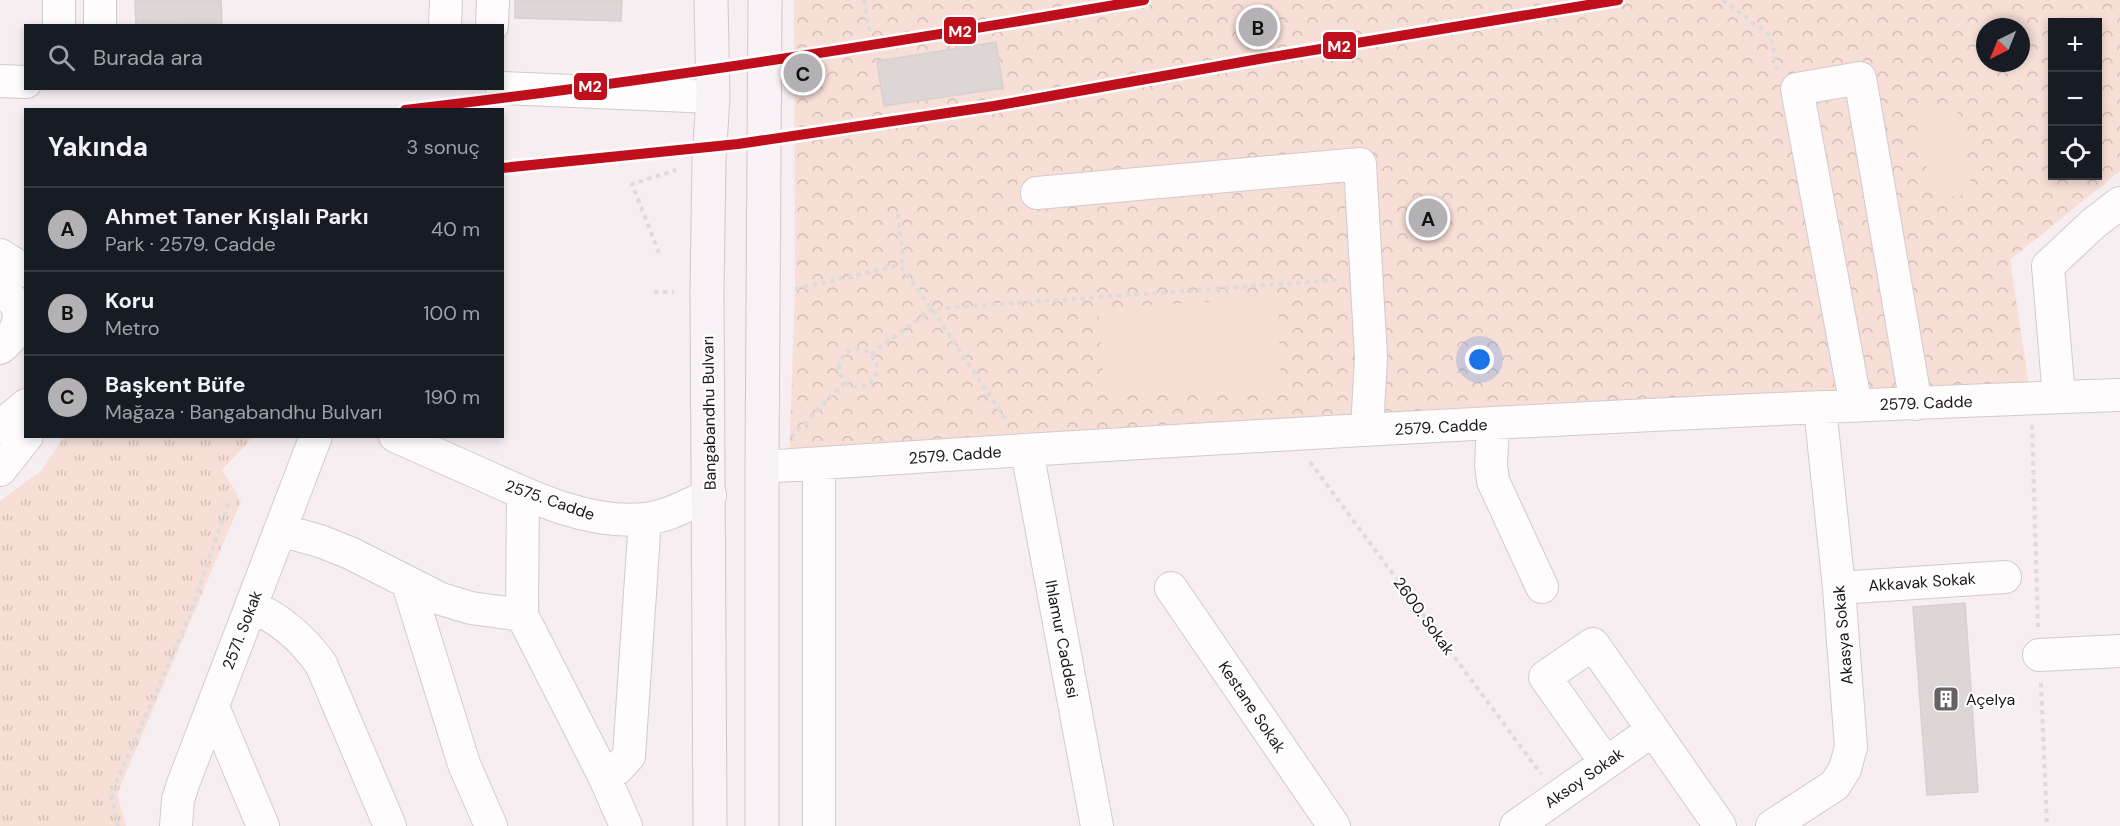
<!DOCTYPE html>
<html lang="tr">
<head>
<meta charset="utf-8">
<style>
  :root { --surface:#171b24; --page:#242831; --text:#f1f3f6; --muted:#9ea1a6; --line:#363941; --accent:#b3b1b4 }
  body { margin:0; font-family:"DM Sans",sans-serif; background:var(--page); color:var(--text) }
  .controls { position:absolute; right:18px; top:18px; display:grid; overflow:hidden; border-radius:0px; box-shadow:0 3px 9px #0003 }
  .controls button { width:54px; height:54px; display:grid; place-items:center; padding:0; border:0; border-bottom:2px solid var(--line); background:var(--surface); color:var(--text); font:30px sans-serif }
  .compass { position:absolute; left:1976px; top:18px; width:54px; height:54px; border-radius:50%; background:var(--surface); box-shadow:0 3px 9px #0003; rotate:223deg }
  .you { position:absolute; left:1480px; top:360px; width:21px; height:21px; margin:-15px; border:4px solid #fff; border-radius:50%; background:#1a73e8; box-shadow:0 0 0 9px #1a73e833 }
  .badge { display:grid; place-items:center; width:39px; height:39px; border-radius:50%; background:var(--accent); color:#111; font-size:20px; font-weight:700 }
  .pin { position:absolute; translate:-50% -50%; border:3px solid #fff; box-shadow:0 2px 6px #0006 }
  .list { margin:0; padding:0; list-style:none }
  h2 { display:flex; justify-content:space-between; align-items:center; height:78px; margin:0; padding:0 24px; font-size:26px }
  h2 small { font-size:20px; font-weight:400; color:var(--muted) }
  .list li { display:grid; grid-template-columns:39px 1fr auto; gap:18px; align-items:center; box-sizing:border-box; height:84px; padding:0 24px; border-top:2px solid var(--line) }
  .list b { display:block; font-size:22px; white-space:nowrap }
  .list p { margin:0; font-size:20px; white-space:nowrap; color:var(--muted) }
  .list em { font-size:20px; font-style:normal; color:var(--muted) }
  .icon { flex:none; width:33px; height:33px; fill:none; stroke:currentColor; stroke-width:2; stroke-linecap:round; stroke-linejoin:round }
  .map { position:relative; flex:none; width:2120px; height:826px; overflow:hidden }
  .search { position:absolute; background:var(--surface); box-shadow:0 3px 9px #0003; left:24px; top:24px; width:480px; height:66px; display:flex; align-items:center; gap:15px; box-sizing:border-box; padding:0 21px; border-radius:0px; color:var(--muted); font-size:22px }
  .panel { position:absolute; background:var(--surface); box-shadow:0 3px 9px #0003; left:24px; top:108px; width:480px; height:330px; border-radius:0px }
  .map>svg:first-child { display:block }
  .grass { fill:url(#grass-tufts) }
  .park { fill:url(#park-crowns); fill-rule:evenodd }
  .pitch { fill:#f7ded6 }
  .building { fill:#ddd6d7; stroke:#d7d0d1; stroke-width:1.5 }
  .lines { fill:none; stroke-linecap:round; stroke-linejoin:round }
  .minor-casing { stroke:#d2cbcd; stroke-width:34 }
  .major-casing { stroke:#cecacb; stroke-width:35 }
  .path { stroke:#dddbdc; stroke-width:4; stroke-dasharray:4.5 4.5; stroke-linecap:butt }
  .minor { stroke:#fefcfd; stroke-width:32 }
  .major { stroke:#f9f3f7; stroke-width:33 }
  .metro-1-casing { stroke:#fff; stroke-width:15 }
  .metro-1 { stroke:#bf0e1c; stroke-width:10 }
  .labels { text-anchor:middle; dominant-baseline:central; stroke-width:4.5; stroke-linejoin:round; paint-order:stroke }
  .street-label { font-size:16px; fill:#1b1517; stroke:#fff }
  .poi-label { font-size:16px; fill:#1b1517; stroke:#fff; text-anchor:start }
  .line-badge { stroke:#fff; stroke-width:2 }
  .badge-label { font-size:16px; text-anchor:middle; font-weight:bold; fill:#fff }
</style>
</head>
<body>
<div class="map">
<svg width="2120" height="826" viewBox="0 0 2120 826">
  <defs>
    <pattern id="grass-tufts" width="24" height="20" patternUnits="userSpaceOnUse" patternTransform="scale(1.5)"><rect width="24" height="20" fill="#f7ded6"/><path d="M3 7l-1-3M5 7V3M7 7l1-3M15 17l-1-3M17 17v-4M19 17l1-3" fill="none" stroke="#d3beb7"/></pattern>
    <pattern id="park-crowns" width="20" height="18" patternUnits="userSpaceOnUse" patternTransform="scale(1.5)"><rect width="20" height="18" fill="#f7ded6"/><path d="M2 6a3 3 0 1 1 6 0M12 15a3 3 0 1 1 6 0" fill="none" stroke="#d3beb7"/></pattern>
  </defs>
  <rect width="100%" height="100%" fill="#f6eef0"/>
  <path class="grass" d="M64,437H253L222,470L241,501L117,794L126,826H0V501L41,471Z"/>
  <path class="park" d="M794,0H2120V171L2010,260L2031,399L789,465L795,289ZM2052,22H2098V176H2052ZM1985,27H2021V63H1985Z"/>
  <path class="pitch" d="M1956,105L1973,193L1933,200L1916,112Z
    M1278,298L1281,386L1105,396L1098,308Z"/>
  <path class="building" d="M135,0H221L222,23L136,25Z
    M515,0H622L621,21L515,18Z
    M996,42L1003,88L884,106L877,61Z
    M1965,603L1978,792L1927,795L1913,607Z"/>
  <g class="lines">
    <defs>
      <path id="minor" d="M59,0V26
        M100,26V0
        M445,26L446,0
        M492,26L493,0
        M0,81L26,82
        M502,88L713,97
        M1037,193L1360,164L1371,357L1367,430
        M0,255L26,271
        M0,289C6,294 13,299 17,306C23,321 12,340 0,348
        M2059,397L2048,266L2094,223L2120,203
        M1856,406L1797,89L1860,78L1916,404
        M1493,425L1491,465L1493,481L1542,587
        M0,427L26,405
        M395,436C425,449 454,462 483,475C533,498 590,525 646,519C669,516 689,504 710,495
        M1027,451L1097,826
        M819,464V826
        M762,467C1214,437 1667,411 2120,395
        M0,470L27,436
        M280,530L320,541L350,553L441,599L471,608L522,615L523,493
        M408,584L464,764L491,826
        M1171,588L1334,826
        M1839,588L2005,577
        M251,606C281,619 302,638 321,664L390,826
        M522,615L605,778
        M2039,655L2120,651
        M213,707L263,826
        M1606,763L1545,677L1593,644L1720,826
        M176,826L178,800L183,784L316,436
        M626,826L605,778L618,768L629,756L645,519
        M1516,826L1653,730
        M1772,826L1835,785L1845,769L1851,747L1839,588L1820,408"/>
      <path id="major" d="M710,826L707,292L709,159L713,97L711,0
        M762,826V467L765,0"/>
    </defs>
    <use href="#minor" class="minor-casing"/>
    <use href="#major" class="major-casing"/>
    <path class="path" d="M864,0L870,33
      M1723,0L1771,36L1777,69
      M898,214L903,259L900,265L932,309L1008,423
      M659,253L632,184L676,170
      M795,289L900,265
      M654,292H674
      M839 368a19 19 0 1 1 38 0a19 19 0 1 1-38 0Z
      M871,354L932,309L1339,280
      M2032,425L2038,627
      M791,437L845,382
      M1310,462L1541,774
      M2041,683L2047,826
      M118,826L111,794L188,620L229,501"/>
    <use href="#minor" class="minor"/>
    <use href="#major" class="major"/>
    <defs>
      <path id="metro-1" d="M405,110C653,81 899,42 1144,0
        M502,168L738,144L994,106L1259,59L1618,0"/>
    </defs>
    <use href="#metro-1" class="metro-1-casing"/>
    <use href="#metro-1" class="metro-1"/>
  </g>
  <defs>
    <symbol id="building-square" viewBox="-11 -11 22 22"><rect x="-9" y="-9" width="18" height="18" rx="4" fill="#686163" stroke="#fff"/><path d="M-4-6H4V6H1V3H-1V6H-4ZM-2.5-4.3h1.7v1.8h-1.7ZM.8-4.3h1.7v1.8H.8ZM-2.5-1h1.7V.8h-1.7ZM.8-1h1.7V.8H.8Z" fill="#fff"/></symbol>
  </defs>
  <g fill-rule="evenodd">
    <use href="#building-square" x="1931" y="684" width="30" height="30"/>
  </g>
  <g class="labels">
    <g class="street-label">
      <text transform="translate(1926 403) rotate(-2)">2579. Cadde</text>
      <text transform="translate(709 413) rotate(-91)">Bangabandhu Bulvarı</text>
      <text transform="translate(1441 427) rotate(-3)">2579. Cadde</text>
      <text transform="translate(955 455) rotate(-4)">2579. Cadde</text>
      <text transform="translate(550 500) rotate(19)">2575. Cadde</text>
      <text transform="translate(1922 582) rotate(-4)">Akkavak Sokak</text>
      <text transform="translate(1424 616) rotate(54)">2600. Sokak</text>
      <text transform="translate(242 630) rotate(-69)">2571. Sokak</text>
      <text transform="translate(1843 635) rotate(-95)">Akasya Sokak</text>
      <text transform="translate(1062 639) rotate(79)">Ihlamur Caddesi</text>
      <text transform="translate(1252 707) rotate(56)">Kestane Sokak</text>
      <text transform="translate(1584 778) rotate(-35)">Aksoy Sokak</text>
    </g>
    <g class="poi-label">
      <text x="1966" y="699">Açelya</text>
    </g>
  </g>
  <g class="line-badge">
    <rect x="943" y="16" width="34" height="29" rx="6" fill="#bf0e1c"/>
    <rect x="1322" y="31" width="35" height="29" rx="6" fill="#bf0e1c"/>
    <rect x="573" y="72" width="35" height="29" rx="6" fill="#bf0e1c"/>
  </g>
  <g class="badge-label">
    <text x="960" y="37">M2</text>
    <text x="1339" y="52">M2</text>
    <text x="590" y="92">M2</text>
  </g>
</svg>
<div class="controls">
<button>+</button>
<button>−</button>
<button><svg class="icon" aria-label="locate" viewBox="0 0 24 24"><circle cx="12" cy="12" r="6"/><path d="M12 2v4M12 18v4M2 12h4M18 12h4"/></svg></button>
</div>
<svg class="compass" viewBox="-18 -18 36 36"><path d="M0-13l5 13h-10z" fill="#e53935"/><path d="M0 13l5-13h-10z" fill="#9ea1a6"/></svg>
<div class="you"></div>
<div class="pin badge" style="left:1428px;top:218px">A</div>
<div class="pin badge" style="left:1258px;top:27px">B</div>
<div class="pin badge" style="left:803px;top:73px">C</div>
<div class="search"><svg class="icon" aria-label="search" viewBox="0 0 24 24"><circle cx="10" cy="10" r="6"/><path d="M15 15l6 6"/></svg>Burada ara</div>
<section class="panel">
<h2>Yakında<small>3 sonuç</small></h2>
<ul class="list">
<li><span class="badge">A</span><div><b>Ahmet Taner Kışlalı Parkı</b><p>Park · 2579. Cadde</p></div><em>40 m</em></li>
<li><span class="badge">B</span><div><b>Koru</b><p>Metro</p></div><em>100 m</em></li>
<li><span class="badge">C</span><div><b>Başkent Büfe</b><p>Mağaza · Bangabandhu Bulvarı</p></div><em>190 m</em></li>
</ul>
</section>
</div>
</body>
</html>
